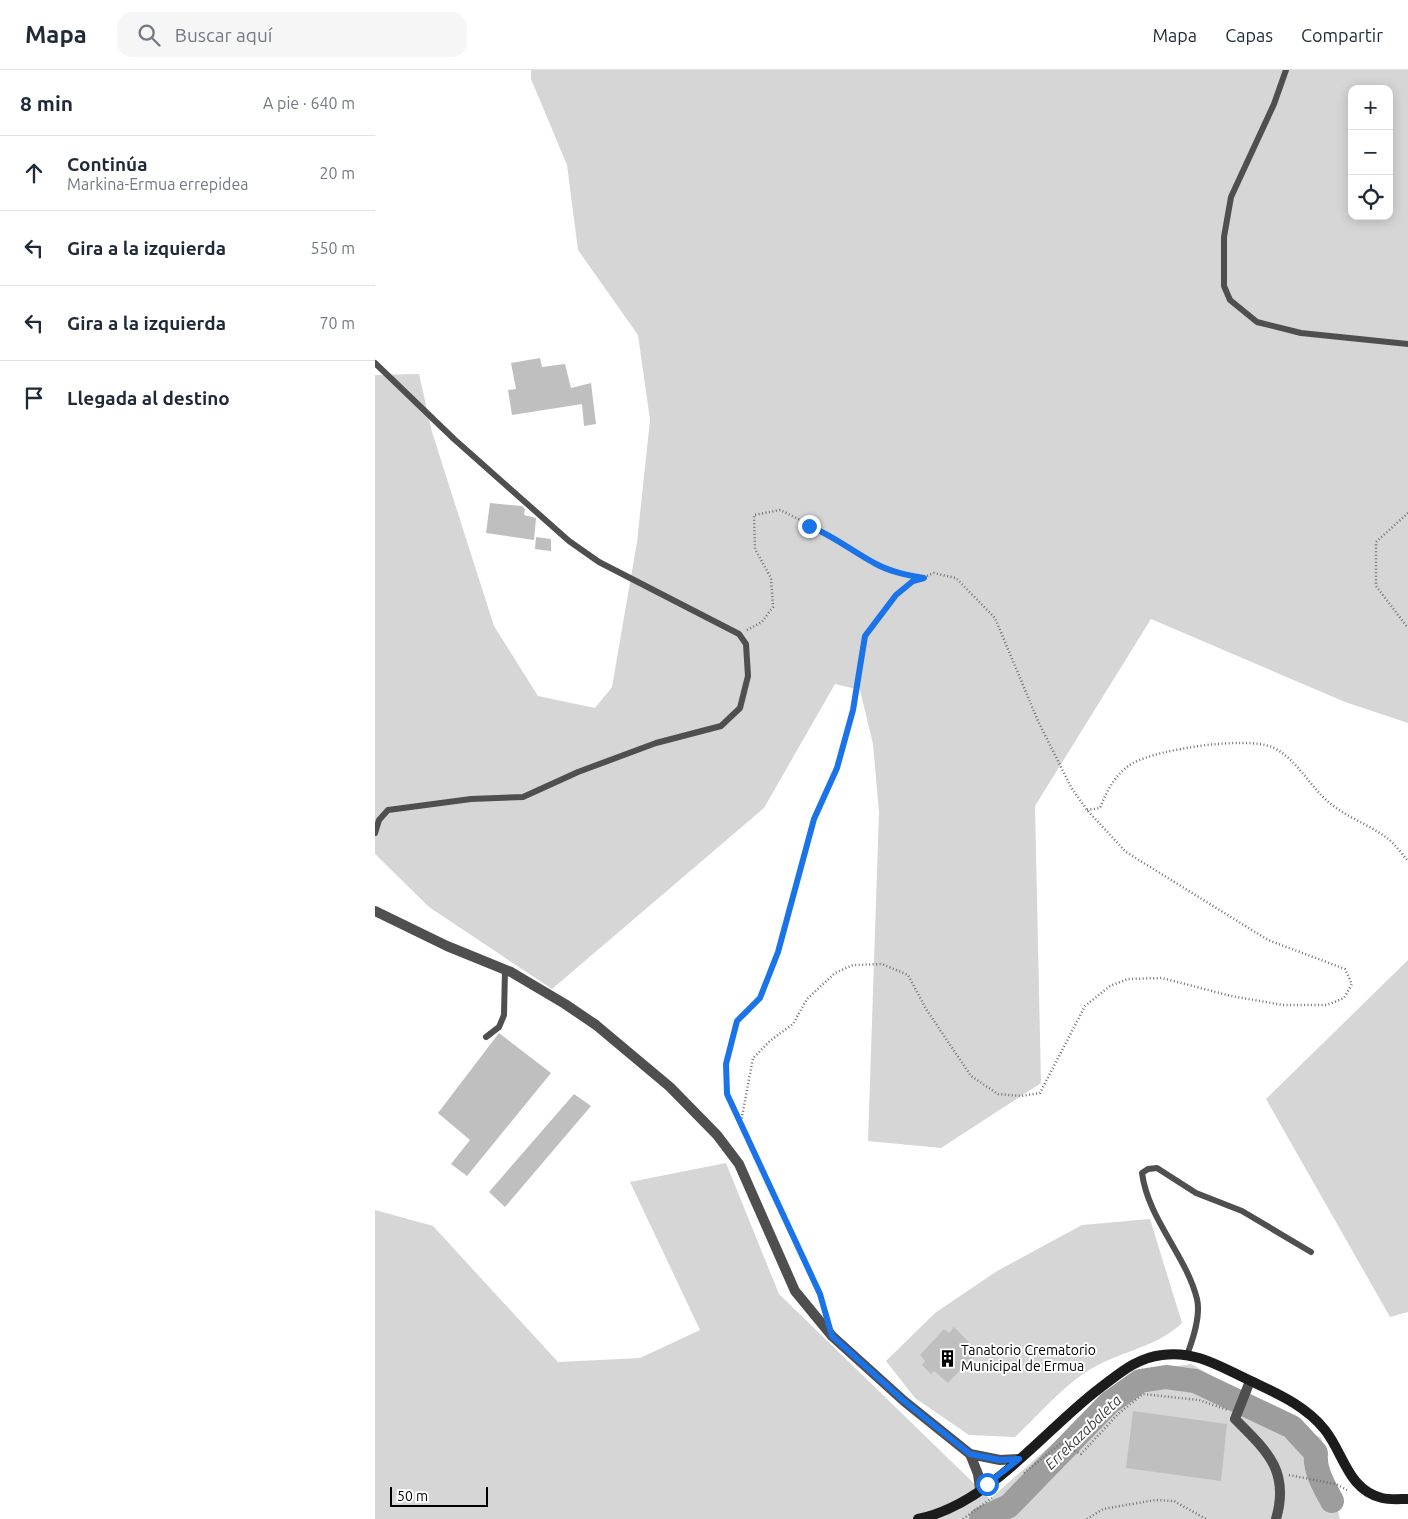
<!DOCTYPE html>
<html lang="es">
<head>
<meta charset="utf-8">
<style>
  :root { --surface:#fff; --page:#f6f6f7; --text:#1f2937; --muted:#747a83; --line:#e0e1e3 }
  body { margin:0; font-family:Ubuntu,sans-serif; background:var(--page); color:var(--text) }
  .controls { position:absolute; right:15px; top:15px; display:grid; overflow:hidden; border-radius:10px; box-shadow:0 2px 12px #0003 }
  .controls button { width:45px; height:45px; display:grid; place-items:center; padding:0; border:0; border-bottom:1px solid var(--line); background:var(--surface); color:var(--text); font:25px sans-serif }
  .scale { position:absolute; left:15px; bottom:12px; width:98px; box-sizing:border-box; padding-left:5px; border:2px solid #000; border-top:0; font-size:14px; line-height:18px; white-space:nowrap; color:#000; -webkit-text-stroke:4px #fff; paint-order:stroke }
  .stop { position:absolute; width:15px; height:15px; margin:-11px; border:4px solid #1a73e8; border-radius:50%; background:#fff }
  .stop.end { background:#1a73e8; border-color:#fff; box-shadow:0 1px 5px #0008 }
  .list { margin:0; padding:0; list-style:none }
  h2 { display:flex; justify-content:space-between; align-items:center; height:65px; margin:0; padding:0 20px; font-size:21px }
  h2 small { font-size:16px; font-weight:400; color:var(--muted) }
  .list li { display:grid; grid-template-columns:32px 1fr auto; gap:15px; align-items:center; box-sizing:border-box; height:75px; padding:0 20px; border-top:1px solid var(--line) }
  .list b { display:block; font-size:19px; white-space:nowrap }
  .list p { margin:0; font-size:16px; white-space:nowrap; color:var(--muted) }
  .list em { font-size:16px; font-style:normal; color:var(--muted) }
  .icon { flex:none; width:28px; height:28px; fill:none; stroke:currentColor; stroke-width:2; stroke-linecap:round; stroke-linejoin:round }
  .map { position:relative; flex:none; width:1033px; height:1449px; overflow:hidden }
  header { display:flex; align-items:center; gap:30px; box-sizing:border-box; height:70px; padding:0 25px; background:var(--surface); border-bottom:1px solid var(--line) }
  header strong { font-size:24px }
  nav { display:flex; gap:28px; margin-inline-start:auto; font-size:18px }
  .search { width:350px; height:45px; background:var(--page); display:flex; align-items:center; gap:12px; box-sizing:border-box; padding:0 18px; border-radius:15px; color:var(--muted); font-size:19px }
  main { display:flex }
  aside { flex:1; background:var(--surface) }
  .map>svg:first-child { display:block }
  .green { fill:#d6d6d6; fill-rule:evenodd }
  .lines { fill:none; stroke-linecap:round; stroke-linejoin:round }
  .river { stroke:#9d9d9d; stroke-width:24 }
  .building { fill:#bfbfbf }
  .path { stroke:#717171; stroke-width:2.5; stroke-dasharray:1 2.5; stroke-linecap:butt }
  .lane { stroke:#4f4f4f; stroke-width:6 }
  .street { stroke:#4f4f4f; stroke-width:10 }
  .secondary { stroke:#1c1c1c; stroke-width:10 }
  .route { stroke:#1a73e8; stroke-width:6 }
  .labels { text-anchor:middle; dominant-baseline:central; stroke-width:4; stroke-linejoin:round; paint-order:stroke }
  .poi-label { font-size:14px; fill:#000; stroke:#fff; text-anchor:start }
  .water-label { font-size:15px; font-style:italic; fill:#3e3e3e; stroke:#fff }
</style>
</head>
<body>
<header>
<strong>Mapa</strong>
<div class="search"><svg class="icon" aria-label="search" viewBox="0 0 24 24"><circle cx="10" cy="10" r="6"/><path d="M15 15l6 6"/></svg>Buscar aquí</div>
<nav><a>Mapa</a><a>Capas</a><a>Compartir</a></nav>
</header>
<main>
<aside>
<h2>8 min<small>A pie · 640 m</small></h2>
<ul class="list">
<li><svg class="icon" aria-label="ahead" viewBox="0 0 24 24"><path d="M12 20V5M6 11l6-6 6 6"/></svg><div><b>Continúa</b><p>Markina-Ermua errepidea</p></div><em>20 m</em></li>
<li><svg class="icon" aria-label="left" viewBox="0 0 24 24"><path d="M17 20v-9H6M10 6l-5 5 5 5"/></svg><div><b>Gira a la izquierda</b></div><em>550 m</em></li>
<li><svg class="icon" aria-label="left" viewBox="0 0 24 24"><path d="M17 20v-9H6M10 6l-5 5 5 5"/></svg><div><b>Gira a la izquierda</b></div><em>70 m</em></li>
<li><svg class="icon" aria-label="arrive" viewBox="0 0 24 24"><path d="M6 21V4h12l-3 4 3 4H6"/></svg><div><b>Llegada al destino</b></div></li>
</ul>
</aside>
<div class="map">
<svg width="1033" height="1449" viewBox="0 0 1033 1449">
  <rect width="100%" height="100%" fill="#fff"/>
  <path class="green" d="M156,0H1033V653L970,632L776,549L660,736L666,1013L566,1078L493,1071L504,742L498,674L485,620L460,614L389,738L177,919L54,837L0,784V305L44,304L57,362L119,556L163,626L220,638L237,617L262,472L275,350L263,265L203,180L192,95L156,9ZM977,19H1014V146H977Z
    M1033,890V1242L1015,1247L891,1029Z
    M351,1093L404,1224L615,1429L758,1303L816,1294L946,1368L965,1449H0V1140L58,1156L183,1292L265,1288L325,1260L255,1112Z
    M775,1149L807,1253C784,1275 753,1280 725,1294C692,1310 666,1343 640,1367L594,1365L540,1328L511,1291L560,1243L622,1201L707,1155Z"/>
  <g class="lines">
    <path class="river" d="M606,1449L634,1436L734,1333L765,1311L791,1307L820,1311L917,1357L941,1383C939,1400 949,1416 957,1431"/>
  </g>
  <path class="building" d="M165,288L167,297L190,294L196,318L216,313L221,354L209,356L207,334L137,345L133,320L141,319L136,293Z
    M115,433L147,436L150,439L149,445L161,448L159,470L111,463Z
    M161,467L176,469V481L160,479Z
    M124,963L176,1003L92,1106L76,1094L95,1070L63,1043Z
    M199,1024L216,1036L130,1137L114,1122Z
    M579,1257L594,1272L590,1276L599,1285L573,1313L559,1301L556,1304L547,1295L550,1291L545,1285L569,1259L574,1263Z
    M758,1341L852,1354L846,1411L751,1398Z"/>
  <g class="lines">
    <path class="path" d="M1033,443L1001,472V516L1033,558
      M372,560L387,552L398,537L396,508L380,479L379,445L405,440L454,464L501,494L526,504L548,507
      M712,740L725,738C732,720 741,703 758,693C784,679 870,666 897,677C919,687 932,711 948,727C967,746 992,753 1012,768C1020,774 1027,784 1033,791
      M366,1052L378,988L396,970L418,954L432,929L460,903L478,895L507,894L533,905L551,939L596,1006L623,1024L646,1026L665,1023L710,936L735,916L753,909L787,908L856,926L908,935H952L969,928L977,914L970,899L893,870L751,782L712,740L696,717L663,651L620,548L581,508L559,503L539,511L521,525L490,566L478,640L462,698L439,749L403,882L385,928L362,951L351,994L352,1024L445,1224L449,1238
      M649,1403L686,1373L706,1384L743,1344L768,1324L824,1330L853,1340
      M914,1405L961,1414L972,1420
      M588,1449L617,1428
      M712,1449L728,1439L780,1430L799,1431L831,1449"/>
    <path class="lane" d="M911,0L899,34L856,127L849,167V216L855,230L882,252L926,263L1033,274
      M0,293L79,369L194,471L224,492L364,564L371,574L373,606L365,638L346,656L281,673L203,702L148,727L96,729L13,740L4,750L0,763
      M111,967L124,957L129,945L130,900
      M812,1285C818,1269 826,1246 822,1229C811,1185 773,1149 767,1103L773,1099L782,1098L821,1123L867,1141L936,1182"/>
    <path class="street" d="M0,841L72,876L136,902L190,934L221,955L295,1017L342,1065L364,1094L420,1221L457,1266L529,1331L595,1384L625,1390L644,1389
      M875,1311L860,1349C892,1381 915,1401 901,1449
      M595,1384L603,1404L605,1419"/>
    <path class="secondary" d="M543,1449C615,1434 668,1361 725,1318C744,1304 761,1288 787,1285C821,1280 847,1298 876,1311C903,1324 931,1336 950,1360C969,1384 973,1420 1007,1428C1015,1430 1025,1429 1033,1429"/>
  </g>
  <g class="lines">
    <path class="route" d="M434,456C459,466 478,482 501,494C516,502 532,505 549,508L538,511L521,525L490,566L478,640L462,698L439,749L403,882L385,928L362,951L351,994L352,1024L445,1224L457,1266L529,1331L595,1384L625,1390L644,1389L612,1414"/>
  </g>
  <defs>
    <symbol id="building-bare" viewBox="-9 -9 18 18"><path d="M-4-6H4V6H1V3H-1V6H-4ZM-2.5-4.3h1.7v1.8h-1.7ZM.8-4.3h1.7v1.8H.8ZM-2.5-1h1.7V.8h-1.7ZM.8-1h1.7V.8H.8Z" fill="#000" stroke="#fff" stroke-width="2.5" paint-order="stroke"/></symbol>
  </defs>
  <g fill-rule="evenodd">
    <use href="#building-bare" x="560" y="1276" width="25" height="25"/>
  </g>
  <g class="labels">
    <g class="poi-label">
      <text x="586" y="1280">Tanatorio Crematorio<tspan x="586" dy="16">Municipal de Ermua</tspan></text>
    </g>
    <g class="water-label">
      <text transform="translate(708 1362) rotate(-44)">Errekazabaleta</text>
    </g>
  </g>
</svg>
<div class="controls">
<button>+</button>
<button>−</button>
<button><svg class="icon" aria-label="locate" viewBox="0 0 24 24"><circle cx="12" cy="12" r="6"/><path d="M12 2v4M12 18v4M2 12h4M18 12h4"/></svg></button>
</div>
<div class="scale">50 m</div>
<div class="stop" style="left:612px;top:1414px"></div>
<div class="stop end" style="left:434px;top:456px"></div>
</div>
</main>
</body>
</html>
